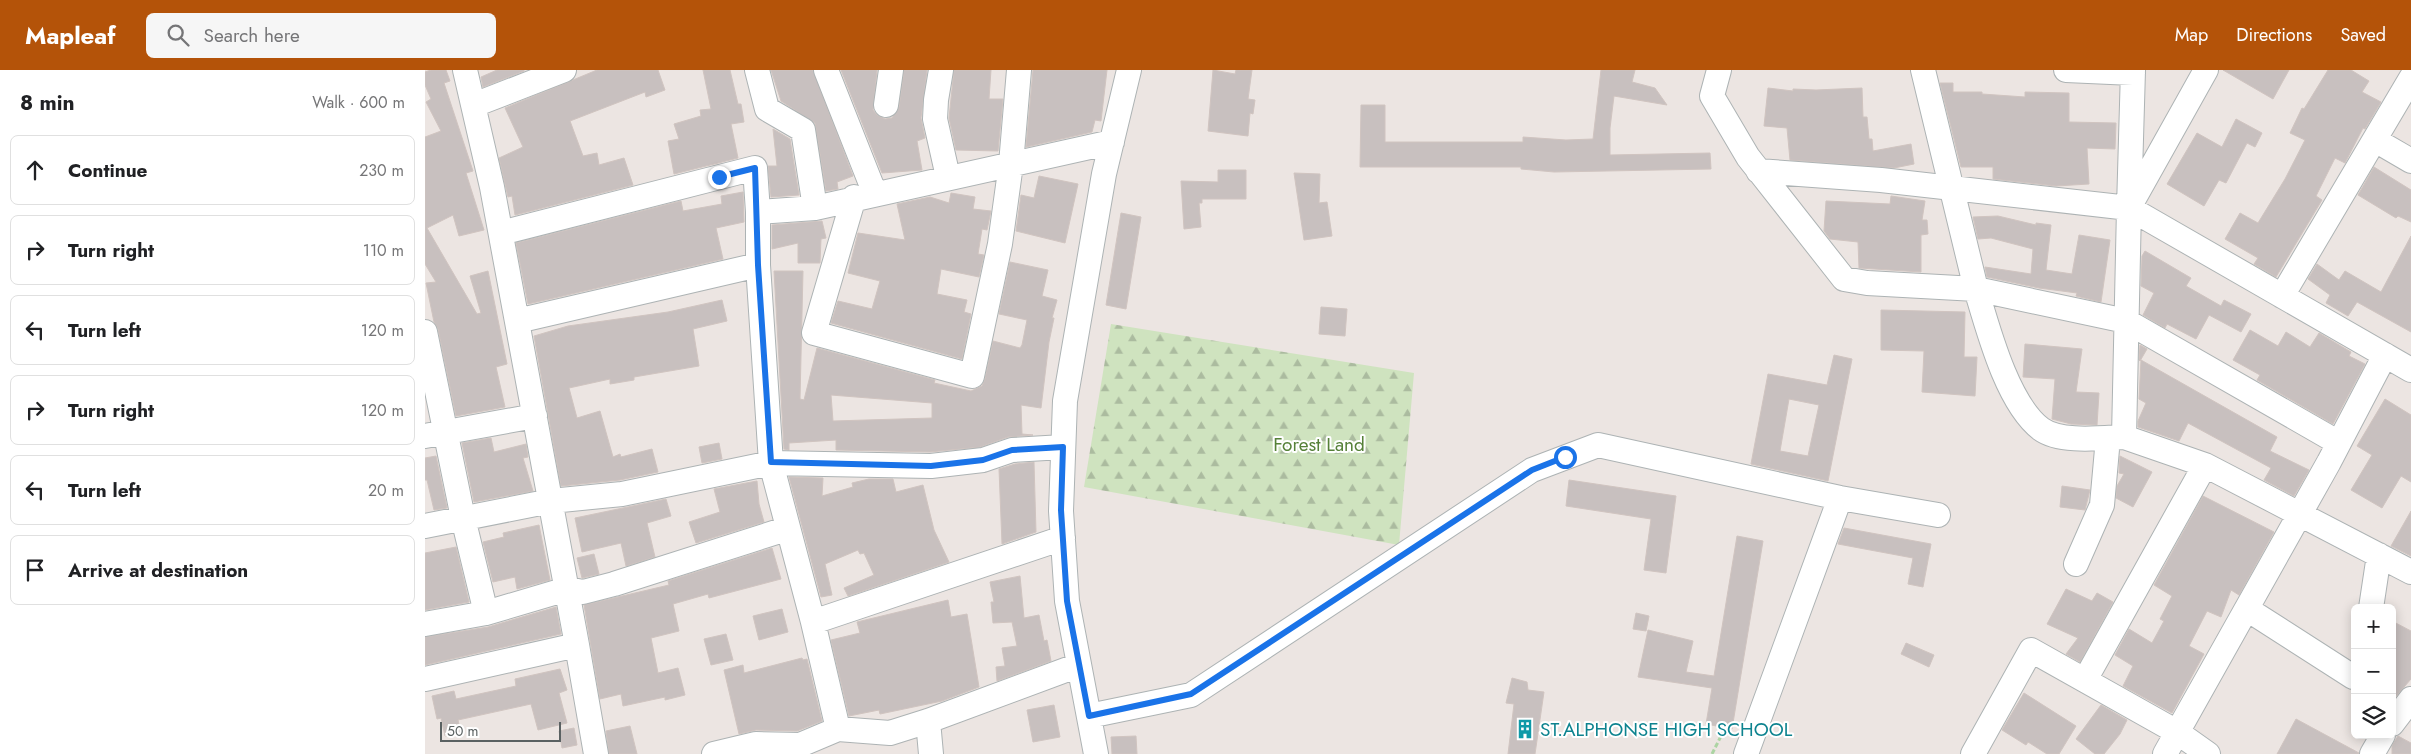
<!DOCTYPE html>
<html lang="en">
<head>
<meta charset="utf-8">
<style>
  :root { --surface:#fff; --page:#f6f6f6; --text:#202124; --muted:#757577; --line:#e0e0e0; --accent:#b45309 }
  body { margin:0; font-family:Jost,sans-serif; background:var(--page); color:var(--text) }
  .controls { position:absolute; right:15px; bottom:15px; display:grid; overflow:hidden; border-radius:8px; box-shadow:0 2px 12px #0003 }
  .controls button { width:45px; height:45px; display:grid; place-items:center; padding:0; border:0; border-bottom:1px solid var(--line); background:var(--surface); color:var(--text); font:25px sans-serif }
  .scale { position:absolute; left:15px; bottom:12px; width:121px; box-sizing:border-box; padding-left:5px; border:2px solid #5a6162; border-top:0; font-size:14px; line-height:18px; white-space:nowrap; color:#5a6162; -webkit-text-stroke:4px #fff; paint-order:stroke }
  .stop { position:absolute; width:15px; height:15px; margin:-11px; border:4px solid #1a73e8; border-radius:50%; background:#fff }
  .stop.end { background:#1a73e8; border-color:#fff; box-shadow:0 1px 5px #0008 }
  .list { margin:0; padding:0; list-style:none }
  h2 { display:flex; justify-content:space-between; align-items:center; height:65px; margin:0; padding:0 20px; font-size:21px }
  h2 small { font-size:16px; font-weight:400; color:var(--muted) }
  .list li { display:grid; grid-template-columns:32px 1fr auto; gap:15px; align-items:center; box-sizing:border-box; height:70px; margin:0 10px 10px; padding:0 10px; border:1px solid var(--line); border-radius:8px }
  .list b { display:block; font-size:19px; white-space:nowrap }
  .list em { font-size:16px; font-style:normal; color:var(--muted) }
  .icon { flex:none; width:28px; height:28px; fill:none; stroke:currentColor; stroke-width:2; stroke-linecap:round; stroke-linejoin:round }
  .map { position:relative; flex:none; width:1986px; height:684px; overflow:hidden }
  header { display:flex; align-items:center; gap:30px; box-sizing:border-box; height:70px; padding:0 25px; background:var(--accent); color:#fff }
  header strong { font-size:24px }
  nav { display:flex; gap:28px; margin-inline-start:auto; font-size:18px }
  .search { width:350px; height:45px; background:var(--page); display:flex; align-items:center; gap:12px; box-sizing:border-box; padding:0 18px; border-radius:8px; color:var(--muted); font-size:19px }
  main { display:flex }
  aside { flex:1; background:var(--surface) }
  .map>svg:first-child { display:block }
  .forest { fill:url(#forest-firs) }
  .building { fill:#c8c0bf; stroke:#d0c4c0; fill-rule:evenodd }
  .lines { fill:none; stroke-linecap:round; stroke-linejoin:round }
  .minor-casing { stroke:#adb3b4; stroke-width:26 }
  .path { stroke:#acd4a3; stroke-width:3; stroke-dasharray:5 2.5; stroke-linecap:butt }
  .minor { stroke:#fff; stroke-width:24 }
  .route { stroke:#1a73e8; stroke-width:6 }
  .labels { text-anchor:middle; dominant-baseline:central; stroke-width:4; stroke-linejoin:round; paint-order:stroke }
  .park-label { font-size:19px; fill:#568139; stroke:#fff }
  .culture-label { font-size:19px; fill:#0d838f; stroke:#fff; text-anchor:start }
</style>
</head>
<body>
<header>
<strong>Mapleaf</strong>
<div class="search"><svg class="icon" aria-label="search" viewBox="0 0 24 24"><circle cx="10" cy="10" r="6"/><path d="M15 15l6 6"/></svg>Search here</div>
<nav><a>Map</a><a>Directions</a><a>Saved</a></nav>
</header>
<main>
<aside>
<h2>8 min<small>Walk · 600 m</small></h2>
<ul class="list">
<li><svg class="icon" aria-label="ahead" viewBox="0 0 24 24"><path d="M12 20V5M6 11l6-6 6 6"/></svg><div><b>Continue</b></div><em>230 m</em></li>
<li><svg class="icon" aria-label="right" viewBox="0 0 24 24"><path d="M7 20v-9h11M14 6l5 5-5 5"/></svg><div><b>Turn right</b></div><em>110 m</em></li>
<li><svg class="icon" aria-label="left" viewBox="0 0 24 24"><path d="M17 20v-9H6M10 6l-5 5 5 5"/></svg><div><b>Turn left</b></div><em>120 m</em></li>
<li><svg class="icon" aria-label="right" viewBox="0 0 24 24"><path d="M7 20v-9h11M14 6l5 5-5 5"/></svg><div><b>Turn right</b></div><em>120 m</em></li>
<li><svg class="icon" aria-label="left" viewBox="0 0 24 24"><path d="M17 20v-9H6M10 6l-5 5 5 5"/></svg><div><b>Turn left</b></div><em>20 m</em></li>
<li><svg class="icon" aria-label="arrive" viewBox="0 0 24 24"><path d="M6 21V4h12l-3 4 3 4H6"/></svg><div><b>Arrive at destination</b></div></li>
</ul>
</aside>
<div class="map">
<svg width="1986" height="684" viewBox="0 0 1986 684">
  <defs>
    <pattern id="forest-firs" width="22" height="20" patternUnits="userSpaceOnUse" patternTransform="scale(1.25)"><rect width="22" height="20" fill="#cfe3bf"/><path d="M5 1l3.5 6h-7zM16 11l3.5 6h-7z" fill="#abbb9f"/></pattern>
  </defs>
  <rect width="100%" height="100%" fill="#ece5e2"/>
  <path class="forest" d="M686,254L989,303L974,475L659,417Z"/>
  <path class="building" d="M6,0H21L25,11L19,13L48,101L41,103L59,160L34,166L28,145L2,158L52,244L56,243L45,206L63,201L82,294L71,297L80,337L31,346L13,259L9,252L1,213L11,212L0,194V67L16,61L1,32L6,29L0,15V2Z
    M72,0H99V1L58,17L56,7Z
    M172,0H233L240,20L221,27L220,22L145,51L158,86L172,83L174,95L199,88L208,115L90,145L87,126L83,127L74,88L98,77L80,38Z
    M278,0H305L313,34H316L319,52L306,54L313,88L249,104L243,71L254,69L249,54L276,46L275,40L286,39Z
    M346,0H388L428,106L412,112L413,119L401,121L390,53L356,31Z
    M416,0H452L448,40L452,45L460,49L467,48L474,37L479,0H502L496,48L500,68L492,71L497,100L457,103Z
    M529,0H566L564,29H578L573,81L531,80L524,48Z
    M608,0H682L676,51L670,50L667,62L601,77Z
    M788,0L810,4L811,0H827L823,29L830,30L828,44L825,43L823,66L783,61Z
    M1176,0H1210L1207,12L1230,18L1242,35L1189,26L1185,58V85L1285,83L1286,99L1129,102L1096,99V97H935L936,35H960V72H1098V67L1141,70L1168,69Z
    M1798,0H1864L1848,29Z
    M1903,0H1926L1944,11L1937,22L1956,32L1940,59L1938,58L1920,93L1910,88L1891,126L1897,130L1851,207L1829,194L1833,188L1800,169L1815,143L1833,153L1860,109L1880,70L1865,63L1877,38L1879,39Z
    M1515,13H1528V22H1557V24L1600,27V22L1644,23V52L1691,53L1690,79L1662,78L1664,114L1631,116L1568,109V97H1536Z
    M1343,18L1368,21V19L1391,20L1437,18L1438,47H1442L1444,69H1447L1448,81L1486,74L1489,94L1469,98L1365,90L1362,58L1339,56Z
    M1811,49L1837,63L1830,77L1822,73L1801,113L1794,110L1779,136L1742,114L1772,63L1797,77Z
    M348,59L365,69L374,125L346,127L343,96H352Z
    M1949,97L1986,120V152L1973,146L1971,148L1933,125Z
    M793,100H821V129H777V133H774L776,157L759,159L756,111L793,112Z
    M869,103L895,104L894,133L902,132L907,166L879,170Z
    M614,106L653,114L640,173L591,161L596,125L609,128Z
    M318,122L319,152L291,158L298,189L103,234L91,173L256,131L258,141L297,134L296,126Z
    M526,123L550,127L548,139L566,141L562,160L557,159L553,184L559,185L554,207L516,199L512,224L542,230L539,242L546,244L537,289L406,253L413,231L447,239L455,211L423,203L433,163L480,170L472,134L505,127L524,133Z
    M1466,126L1500,131L1497,150H1502L1503,164L1496,165V202L1434,198L1433,172L1405,169L1399,161L1401,131L1465,134Z
    M696,143L716,147L701,239L681,235Z
    M1573,146L1611,155V153L1626,155L1621,200L1647,204L1654,165L1685,170L1676,232L1651,226L1652,223L1614,218L1562,207L1560,197L1606,204L1608,179L1566,168L1553,169L1548,147Z
    M397,151L401,168L396,169L395,193H373V173L347,179V155Z
    M1986,166V262L1932,232L1923,246L1901,233L1905,225L1883,209L1892,194L1914,210L1920,201L1956,222Z
    M1720,181L1766,208L1761,216L1796,236L1799,230L1826,244L1816,262L1784,245L1771,269L1742,254L1740,258L1718,245L1729,223L1716,216L1717,186Z
    M585,192L623,200L617,226L632,230L627,248H629L624,272L616,338L596,335L597,364L608,365L583,367L555,377L505,382L411,380V370L364,373V380L359,379L349,201H378L375,329L379,330L392,278L510,310L509,313L546,321L557,316L560,309L568,271L595,278L597,275L602,250L574,244ZM406,325L507,333V348L408,351Z
    M297,230L302,251L268,259L274,296L209,307V310L185,314V309L144,318L152,348L175,341L188,387L195,384L196,387L227,379L233,402L195,410L136,416L109,266L143,256L243,242Z
    M896,237L922,239L920,266L894,264Z
    M1456,240L1540,242L1539,287H1552L1550,326L1497,322L1499,281L1456,280Z
    M1825,260L1853,276L1861,262L1885,277L1894,263L1926,282L1924,286L1940,294L1908,354L1832,310L1835,305L1808,290Z
    M1600,274L1657,279L1651,322L1674,323L1672,355L1646,354L1627,349L1630,309L1598,307Z
    M1715,275L1722,279L1715,291L1714,290Z
    M1409,285L1427,289L1403,411L1326,394L1343,304L1402,315ZM1364,329L1394,335L1383,386L1355,381Z
    M1716,290L1852,367L1845,381L1884,400L1869,426L1839,410L1846,398L1763,353L1754,371L1713,357V351L1721,333L1714,329Z
    M1960,329L1986,345V412L1976,406L1957,438L1926,420L1947,385L1932,376Z
    M66,368L69,382L101,374L103,387L98,388L108,421L49,432L37,373Z
    M294,373L297,389L277,393L274,377Z
    M11,386L22,438L9,440L2,410H0V388Z
    M1695,386L1727,402L1708,437L1691,428L1692,416L1699,404L1694,403Z
    M609,392L611,462L577,474L574,399L590,394Z
    M364,407L398,408L397,426L428,417L427,413L444,409H468L471,422L498,415L509,460L524,492L423,526L419,518L449,505L439,483L435,484L433,480L400,494L407,525L396,527Z
    M1144,410L1251,426L1241,503L1219,500L1226,449L1141,436Z
    M332,411L334,434L339,452L271,473L264,452L295,442L289,419Z
    M1637,416L1665,420L1660,440L1635,437Z
    M1778,426L1849,462L1814,525L1806,520L1796,547L1782,541L1764,576L1779,584L1747,643L1698,616L1708,596L1690,585L1704,559L1727,573L1739,551L1735,549L1747,526L1729,515Z
    M241,429L246,446L222,453L230,487L201,496L196,473L157,482L150,448Z
    M1986,441V486L1966,476Z
    M114,455L125,510L92,519L90,507L68,512L58,472L79,467L78,463Z
    M1419,458L1506,474L1498,517L1483,514L1488,488L1413,474Z
    M1312,466L1338,471L1307,659L1281,654L1287,618L1213,607L1223,560L1268,571L1261,602L1289,606Z
    M31,477L44,532L0,540V483Z
    M347,478L356,509L284,528L283,524L248,534L254,561L226,568L233,603L253,598L260,625L240,630V627L198,636L196,624L175,629L159,535L244,515L243,511Z
    M169,484L174,504L157,508L152,488Z
    M595,506L599,548L614,545L619,571L622,570L626,591L572,611L571,597L580,596L577,578L592,576L587,552L568,553L566,532H569L565,512Z
    M1641,519L1667,531L1672,523L1688,532L1655,592L1641,584L1653,568L1622,554Z
    M523,530L526,547L542,544L554,617L517,631L455,644L454,640L424,646L406,570L435,563L432,552Z
    M131,537L136,564L0,595V567L63,557Z
    M357,539L363,562L334,570L328,546Z
    M1211,543L1224,546L1221,561L1208,559Z
    M1967,551L1986,561V609L1967,631Z
    M301,564L308,590L286,595L279,569Z
    M1481,573L1509,585L1504,597L1476,584Z
    M377,588L378,590L382,589L397,651L372,661L331,660L314,664L299,600L318,595L319,603Z
    M135,599L142,620L134,623L142,653L113,660L106,634L33,650L36,663L20,666L16,648L12,649L7,626L29,621L31,629L91,616L90,609Z
    M1087,608L1102,612L1103,620L1119,622L1110,684H1083L1089,634L1081,633Z
    M1599,623L1651,656L1634,684H1622L1603,672L1601,675L1577,660Z
    M629,635L635,667L608,672L602,640Z
    M1676,635L1702,650L1695,664L1679,684H1670L1651,669Z
    M1871,649L1934,683L1933,684H1852Z
    M205,656L212,684H184L181,661Z
    M149,658L152,675L137,678L134,661Z
    M711,666L712,684H687L686,667Z
    M1973,666L1986,673V684H1967V676Z"/>
  <g class="lines">
    <defs>
      <path id="minor" d="M40,0L67,117L152,575L171,684
        M332,0L342,39L378,60L390,138
        M401,0L450,124
        M516,0L511,30L510,49L523,107
        M1294,0L1287,26L1323,87L1419,209L1442,213L1551,219L1498,0
        M1641,0L1708,3
        M1708,0L1704,138L1986,300
        M49,35L139,0
        M461,35L466,0
        M1950,70L1986,91
        M1333,101L1456,110L1704,138L1699,367L1780,395L1986,502
        M429,127L389,263L547,306L575,174L586,94L594,0
        M1706,134L1781,0
        M333,142V195L346,393L388,552L413,659
        M76,163L330,98L333,142L390,138L687,72
        M1857,226L1986,8
        M92,251L333,195
        M0,262L38,448L61,543L142,519L158,522L189,514L361,459
        M0,366L110,346
        M1699,367C1676,368 1635,373 1616,359C1582,333 1563,259 1551,219L1701,251L1914,373
        M0,456L126,431L197,424L346,393L506,396L558,390L587,380L638,377
        M1651,494L1677,435L1683,368
        M1946,538L1954,485
        M1822,539L1928,607
        M388,552L638,468
        M0,554L61,543
        M0,609L152,575
        M1660,610L1780,395
        M664,646L766,625L1107,400L1173,375L1415,428L1513,445
        M503,651L506,684
        M1967,654L1986,629
        M289,684L331,674L375,675L413,659L465,663L503,651L654,595
        M671,684L642,531L636,441L640,331L679,104L704,0
        M1321,684L1415,428
        M1548,684L1606,580L1752,662L1783,684
        M1740,684L1904,392L1960,285
        M1947,684L1958,665"/>
    </defs>
    <use href="#minor" class="minor-casing"/>
    <path class="path" d="M1287,684L1300,658"/>
    <use href="#minor" class="minor"/>
  </g>
  <g class="lines">
    <path class="route" d="M294,107L330,98L333,195L346,392L506,396L558,390L587,380L638,377L636,440L642,531L664,646L766,624L1107,400L1140,387"/>
  </g>
  <defs>
    <symbol id="building-bare" viewBox="-9 -9 18 18"><path d="M-4-6H4V6H1V3H-1V6H-4ZM-2.5-4.3h1.7v1.8h-1.7ZM.8-4.3h1.7v1.8H.8ZM-2.5-1h1.7V.8h-1.7ZM.8-1h1.7V.8H.8Z" fill="#0f9aa8" stroke="#fff" stroke-width="2.5" paint-order="stroke"/></symbol>
  </defs>
  <g fill-rule="evenodd">
    <use href="#building-bare" x="1086" y="645" width="28" height="28"/>
  </g>
  <g class="labels">
    <g class="park-label">
      <text x="894" y="374">Forest Land</text>
    </g>
    <g class="culture-label">
      <text x="1115" y="659">ST.ALPHONSE HIGH SCHOOL</text>
    </g>
  </g>
</svg>
<div class="controls">
<button>+</button>
<button>−</button>
<button><svg class="icon" aria-label="layers" viewBox="0 0 24 24"><path d="M12 4l9 5-9 5-9-5zM3 14l9 5 9-5"/></svg></button>
</div>
<div class="scale">50 m</div>
<div class="stop" style="left:1140px;top:387px"></div>
<div class="stop end" style="left:294px;top:107px"></div>
</div>
</main>
</body>
</html>
